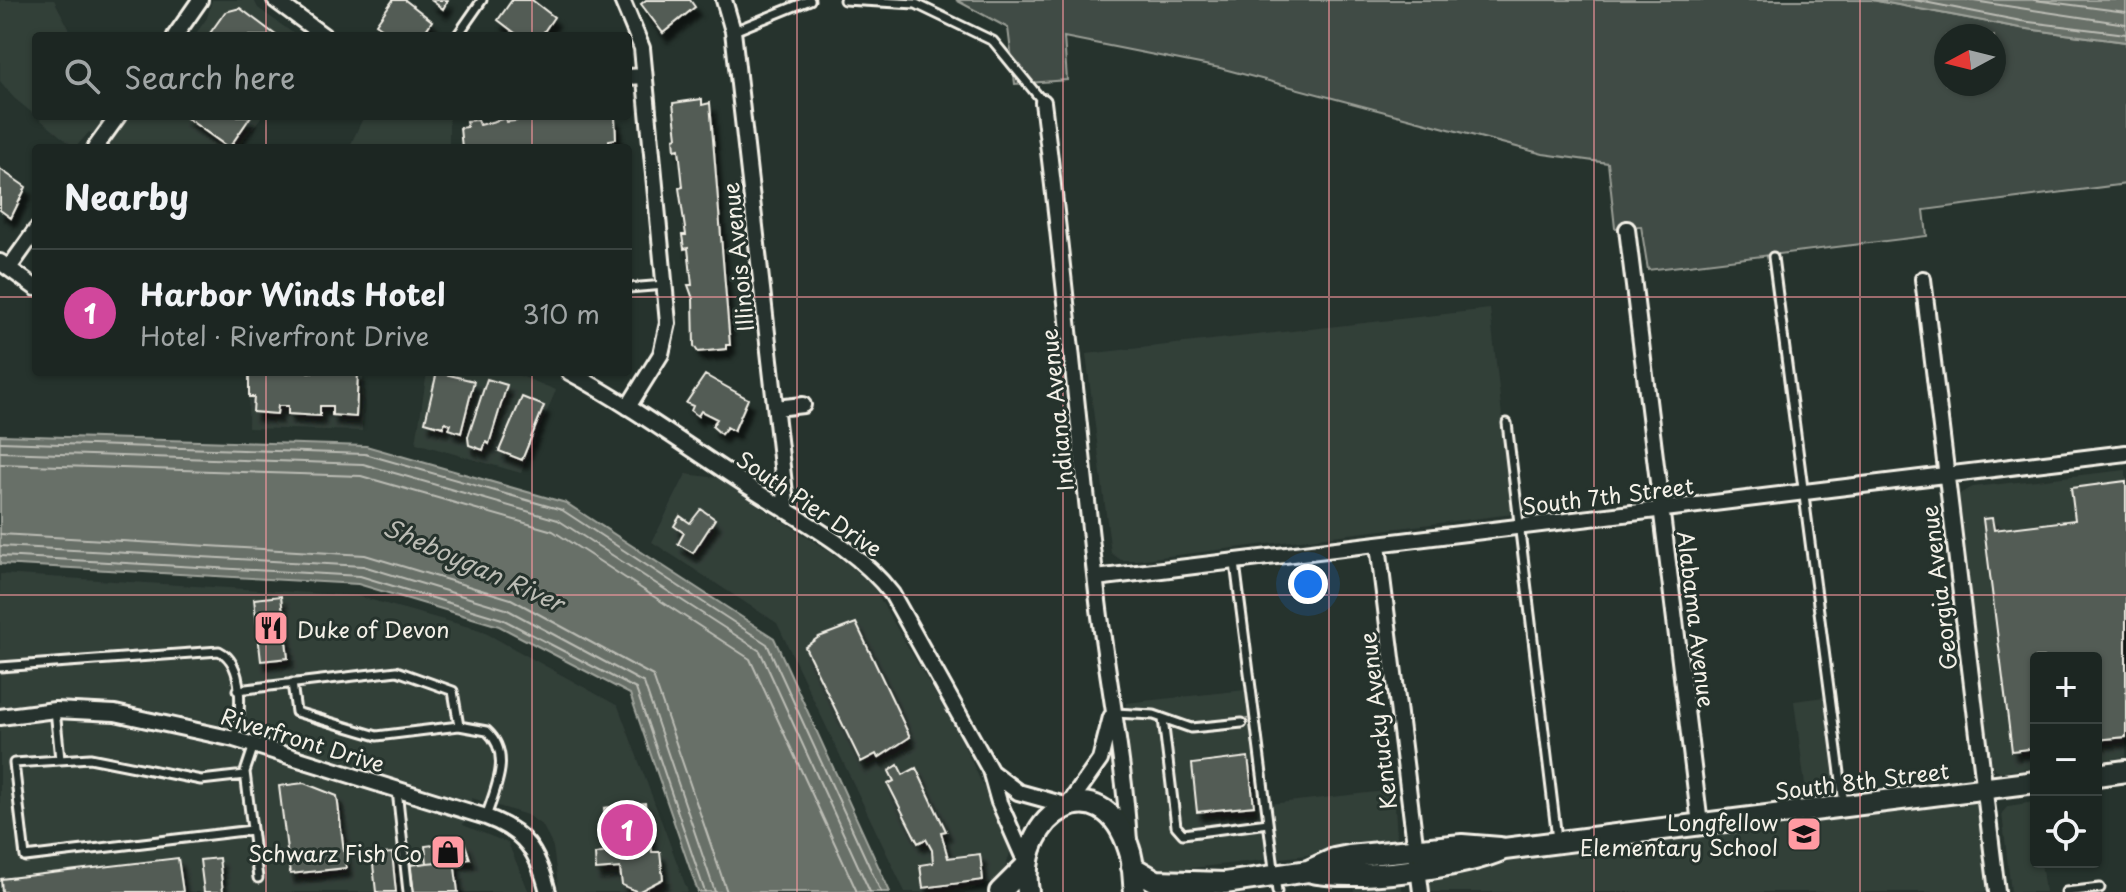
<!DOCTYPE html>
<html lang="en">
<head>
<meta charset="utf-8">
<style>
  :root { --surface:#1c2622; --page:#29322f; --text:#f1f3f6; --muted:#a0a5a5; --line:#3a4340; --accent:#bca0f2 }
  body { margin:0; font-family:"Playpen Sans",sans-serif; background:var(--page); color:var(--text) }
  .controls { position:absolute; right:24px; bottom:24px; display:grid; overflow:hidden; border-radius:8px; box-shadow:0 2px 6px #0004 }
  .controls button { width:72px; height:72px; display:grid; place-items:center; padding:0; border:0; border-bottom:2px solid var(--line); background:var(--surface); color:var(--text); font:40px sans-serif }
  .compass { position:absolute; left:1934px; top:24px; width:72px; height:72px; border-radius:50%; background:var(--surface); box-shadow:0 2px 6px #0004; rotate:263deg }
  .you { position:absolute; left:1308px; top:584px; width:28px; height:28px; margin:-20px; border:6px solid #fff; border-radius:50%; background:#1a73e8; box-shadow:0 0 0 12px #1a73e833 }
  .badge { display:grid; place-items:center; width:52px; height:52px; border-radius:50%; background:var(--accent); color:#fff; font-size:26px; font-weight:700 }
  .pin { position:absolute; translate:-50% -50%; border:4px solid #fff; box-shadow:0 2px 8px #0006 }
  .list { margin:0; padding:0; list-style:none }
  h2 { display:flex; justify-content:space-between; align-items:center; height:104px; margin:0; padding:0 32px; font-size:34px }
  h2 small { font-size:26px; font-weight:400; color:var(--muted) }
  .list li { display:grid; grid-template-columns:52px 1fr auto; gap:24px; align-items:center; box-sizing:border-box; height:128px; padding:0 32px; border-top:2px solid var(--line) }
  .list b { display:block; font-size:30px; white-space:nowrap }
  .list p { margin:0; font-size:26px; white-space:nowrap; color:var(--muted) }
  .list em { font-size:26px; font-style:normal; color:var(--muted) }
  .icon { flex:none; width:44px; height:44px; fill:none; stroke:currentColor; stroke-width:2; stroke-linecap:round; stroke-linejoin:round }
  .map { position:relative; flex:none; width:2126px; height:892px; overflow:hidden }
  .search { position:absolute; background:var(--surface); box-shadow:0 2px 6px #0004; left:32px; top:32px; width:600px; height:88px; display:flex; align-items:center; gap:20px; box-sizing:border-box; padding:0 28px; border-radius:8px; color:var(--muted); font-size:30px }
  .panel { position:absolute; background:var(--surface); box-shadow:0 2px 6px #0004; left:32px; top:144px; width:600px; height:232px; border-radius:8px }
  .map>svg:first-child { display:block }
  .built { fill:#333f39 }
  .green { fill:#414b45; stroke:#9a9e96; stroke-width:2; fill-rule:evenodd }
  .water { fill:#676f68; stroke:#9fa39b; stroke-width:2 }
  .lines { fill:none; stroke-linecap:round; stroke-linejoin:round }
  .shore { stroke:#bcbdb5; stroke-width:2 }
  .building { fill:#525c55; stroke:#f4f1e8; stroke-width:2; filter:url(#shadow) }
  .lane-casing { stroke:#f4f1e8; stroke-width:13 }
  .street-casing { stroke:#f4f1e8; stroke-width:20 }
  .secondary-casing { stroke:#f4f1e8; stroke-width:26 }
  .lane { stroke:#26332d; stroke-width:7 }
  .street { stroke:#26332d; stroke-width:14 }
  .secondary { stroke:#26332d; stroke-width:20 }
  .grid { fill:none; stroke:#ff9aa2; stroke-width:2; stroke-opacity:0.55 }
  .labels { text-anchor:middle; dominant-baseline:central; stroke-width:6; stroke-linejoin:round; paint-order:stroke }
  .street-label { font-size:22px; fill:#f4f1e8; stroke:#26332d }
  .poi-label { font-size:22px; fill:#f4f1e8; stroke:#26332d; text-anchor:end }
  .water-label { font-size:24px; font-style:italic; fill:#bcbdb5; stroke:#26332d }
</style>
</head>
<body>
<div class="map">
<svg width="2126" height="892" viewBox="0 0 2126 892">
  <defs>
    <filter id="shadow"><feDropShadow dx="5" dy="9" stdDeviation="2" flood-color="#0009"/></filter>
  </defs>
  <rect width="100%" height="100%" fill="#26332d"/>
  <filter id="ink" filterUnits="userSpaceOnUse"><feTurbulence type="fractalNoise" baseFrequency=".0125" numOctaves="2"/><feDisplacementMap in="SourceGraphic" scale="16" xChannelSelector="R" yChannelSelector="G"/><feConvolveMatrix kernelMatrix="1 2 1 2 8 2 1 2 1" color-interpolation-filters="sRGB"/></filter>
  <g filter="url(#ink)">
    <path class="built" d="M0,0H54L73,36H36V116H262L238,148H110L89,132L75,148L14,98L0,81Z
      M212,0H254L258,8L297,36H194L207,18Z
      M364,116H449V148H349Z
      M1490,309L1513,514L1136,560H1121L1111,553L1086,354Z
      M249,372H363L362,431L248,428Z
      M427,372H511L556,390L521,473L416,443Z
      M2126,470V757L2096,761V658H2036V768L1999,772L1993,767L1990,752L1959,494L1973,487Z
      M686,474L717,478L848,564L873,587L958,733L1006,834L1010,853L1005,868L995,881L964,892H905L777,623L652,542Z
      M0,574L357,596L480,630L618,706L688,892H559L553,847L543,826L527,815L472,798L463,825L508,843L529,892H0Z
      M1245,690L1260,805L1394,790L1397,839L1307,855L1165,871L1147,864L1140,851L1127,748L1126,703Z
      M1824,697L1835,790L1806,793L1794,701Z
      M1984,789L1997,892H1421L1418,868Z
      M2034,802L2036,862H2041L2045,892H2011L2002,813L2008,806Z
      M1394,882L1401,885L1403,892H1354L1353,887Z"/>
    <path class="green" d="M956,0H1872L2020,28L2126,42V184L1924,210L1927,236L1648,270L1641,226L1615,228L1608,163L1543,154L1220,68L1064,37L1067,80L1015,84L1008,28ZM1946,36H1994V84H1946Z"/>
    <path class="water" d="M1872,0H2126V42L2020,28Z
      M0,435L366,446L566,503L774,638L890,892H698L630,694L499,626L358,584L0,564Z"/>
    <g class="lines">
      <path class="shore" d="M1914,0L2021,21L2126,34
        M1967,0L2126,24
        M2034,0L2126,12
        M0,442L365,454L562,510L767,644L881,892
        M0,452L363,464L558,520L760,651L870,892
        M0,464L361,476L553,531L750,659L857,892
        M0,534L365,555L511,599L653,676L727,892
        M0,546L363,566L506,609L644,683L715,892
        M0,556L360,576L502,619L636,689L705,892"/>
    </g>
    <path class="building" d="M393,0H405L432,21L422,36H392L376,24Z
      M431,0H448L443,9Z
      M512,0H532L554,17L541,36H519L498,20Z
      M646,0H690L695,7L663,33L641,4Z
      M240,8L277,36H208L225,12Z
      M702,99V105L710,103L730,345H726V349L698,352L694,346L693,299L688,285H692L688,248L684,249L682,235H686L679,188L683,187L679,149L675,150L674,138L677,137L673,103Z
      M184,116H251L229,148Z
      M515,116H615L616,139L609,140V148H462L460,128L467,127L466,121L478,120L480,125L506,118L507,122L516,121Z
      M0,169L26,187L11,218L0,210Z
      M255,372H358L356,417L332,415V406H320V416L288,414V406H278L277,414L253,412L254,397H249V375Z
      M437,372L474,381L461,433L449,429L451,424L445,422L443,427L425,422Z
      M705,375L748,399L734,431L727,427L721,434L712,426L717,419L701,411L698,416L691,411L693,406L686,403Z
      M487,379L507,385L489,444L486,442L483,450L469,445L468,437Z
      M522,397L544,406L522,460L499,451Z
      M2126,481V737L2096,740V658H2036V748L2012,751L1983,519L1992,518L1994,530L2075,520L2071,488Z
      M701,509L715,519L693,553L678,544L684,533L674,526L680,516L690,523Z
      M281,596L288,658L261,661L254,599Z
      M856,623L910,737L878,758L876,754L861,762L805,647L819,637Z
      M1248,757L1254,806L1197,812L1192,764Z
      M898,765L903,775L916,768L946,831L941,832L948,858L980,854L983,880L923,888L920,865L933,863L932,850L926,839L918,843L888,784L894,781L889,771Z
      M304,783L337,796L346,868L290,874L279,786Z
      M645,803L652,852H660L663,879L638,892L622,885L620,868L596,870L595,854L608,852L604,808Z
      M464,841L470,859L427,863L425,846Z
      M392,853L396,892H376L372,855Z
      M178,858L183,892H2L1,879Z
      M219,858L223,892H204L200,860Z
      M454,860L458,892H414L410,865Z"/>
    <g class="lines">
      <defs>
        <path id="lane" d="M844,0L916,4L993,41L1043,102
          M734,31L810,0
          M457,36L482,0
          M1773,257L1844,804
          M628,288L665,285
          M1507,423L1557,839
          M1235,563L1277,892
          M0,667L219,651C246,664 241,715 234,739
          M292,683L296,712L377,736L459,726L487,731C513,755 495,789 486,817
          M237,690L397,671L453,691L459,726
          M55,710L60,759
          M1114,713L1154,715L1191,728L1242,723
          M1163,719L1176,826L1183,834L1268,823
          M254,745L245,772L258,878
          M245,775L201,780L90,758L14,763L25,857L252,830
          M397,790L408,892
          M2066,892L2100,888"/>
        <path id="street" d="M275,0L324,36
          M622,0L642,48L668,323L661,354L628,407
          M724,0L733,31L787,511
          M175,36L200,0
          M628,77L644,76
          M1043,102C1064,268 1079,435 1098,601C1108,682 1124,760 1129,841
          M95,148L118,116
          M1627,229L1700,824
          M0,262L36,288
          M9,268L36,230
          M1923,279L1997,892
          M569,372C632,406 691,449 751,488C800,520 856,547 892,594L990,770L999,802L1026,863
          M776,408L803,405
          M1378,545L1421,892
          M1096,578L2126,453
          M0,717L55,710L115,713L234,739L486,817C525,831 538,852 548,892
          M990,771L1018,792L1065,805
          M1069,804L1100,760L1111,717"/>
        <path id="secondary" d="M2096,775L2126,771
          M1132,867L1156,881L1225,883L1308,871L1334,859L1349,856L1462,845L1500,848
          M1308,871C1353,882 1462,868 1504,849L2036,782
          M1000,892L1025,867
          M1028,892C1015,813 1102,762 1129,849C1134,862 1133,878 1135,892"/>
      </defs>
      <use href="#lane" class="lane-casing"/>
      <use href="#street" class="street-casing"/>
      <use href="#secondary" class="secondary-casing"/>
      <use href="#lane" class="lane"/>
      <use href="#street" class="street"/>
      <use href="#secondary" class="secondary"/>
    </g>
  </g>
  <path class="grid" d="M266,0V36M532,0V36M797,0V892M1063,0V892M1329,0V892M1594,0V892M1860,0V892M266,116V148M532,116V148M0,297H36M628,297H2126M266,372V892M532,372V892M0,595H2126"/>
  <defs>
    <symbol id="restaurant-square" viewBox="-11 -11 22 22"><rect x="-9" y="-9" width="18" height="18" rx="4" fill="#ff9aa2" stroke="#26332d"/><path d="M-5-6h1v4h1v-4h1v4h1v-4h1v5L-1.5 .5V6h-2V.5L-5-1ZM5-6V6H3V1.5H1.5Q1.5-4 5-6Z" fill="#111"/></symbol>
    <symbol id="school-square" viewBox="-11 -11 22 22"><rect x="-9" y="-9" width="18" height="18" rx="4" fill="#ff9aa2" stroke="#26332d"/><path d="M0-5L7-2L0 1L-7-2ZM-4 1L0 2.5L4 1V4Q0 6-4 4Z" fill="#111"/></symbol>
    <symbol id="shop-square" viewBox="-11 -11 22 22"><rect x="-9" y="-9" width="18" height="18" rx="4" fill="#ff9aa2" stroke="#26332d"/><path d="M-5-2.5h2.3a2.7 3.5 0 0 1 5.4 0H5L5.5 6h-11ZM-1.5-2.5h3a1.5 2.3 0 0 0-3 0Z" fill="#111"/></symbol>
  </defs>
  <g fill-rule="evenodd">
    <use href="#restaurant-square" x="251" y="608" width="40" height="40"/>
    <use href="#school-square" x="1784" y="814" width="40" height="40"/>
    <use href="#shop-square" x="428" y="832" width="40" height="40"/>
  </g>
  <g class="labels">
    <g class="street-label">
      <text transform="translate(737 257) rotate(-96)">Illinois Avenue</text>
      <text transform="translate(1056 410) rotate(-96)">Indiana Avenue</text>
      <text transform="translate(1608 495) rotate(-7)">South 7th Street</text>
      <text transform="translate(810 503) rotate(34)">South Pier Drive</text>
      <text transform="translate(1938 588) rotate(-97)">Georgia Avenue</text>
      <text transform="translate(1697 619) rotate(83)">Alabama Avenue</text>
      <text transform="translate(1377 721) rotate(-97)">Kentucky Avenue</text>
      <text transform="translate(303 739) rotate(17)">Riverfront Drive</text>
      <text transform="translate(1862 780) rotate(-7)">South 8th Street</text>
    </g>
    <g class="poi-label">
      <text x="297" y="628" text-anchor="start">Duke of Devon</text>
      <text x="1778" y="821">Longfellow<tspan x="1778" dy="25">Elementary School</tspan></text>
      <text x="422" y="852">Schwarz Fish Co</text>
    </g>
    <g class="water-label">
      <text transform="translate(474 564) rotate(24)">Sheboygan River</text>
    </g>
  </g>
</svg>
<div class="controls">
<button>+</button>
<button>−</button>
<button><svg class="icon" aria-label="locate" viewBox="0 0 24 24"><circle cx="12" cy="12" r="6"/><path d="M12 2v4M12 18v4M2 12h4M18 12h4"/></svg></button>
</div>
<svg class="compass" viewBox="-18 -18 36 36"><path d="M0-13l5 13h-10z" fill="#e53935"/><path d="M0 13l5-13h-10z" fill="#a0a5a5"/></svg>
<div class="you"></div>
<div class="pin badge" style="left:627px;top:830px;background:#d1479c">1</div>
<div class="search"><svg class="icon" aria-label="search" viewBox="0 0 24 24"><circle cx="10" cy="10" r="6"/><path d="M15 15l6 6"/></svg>Search here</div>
<section class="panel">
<h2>Nearby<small></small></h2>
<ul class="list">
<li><span class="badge" style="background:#d1479c">1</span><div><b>Harbor Winds Hotel</b><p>Hotel · Riverfront Drive</p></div><em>310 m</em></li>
</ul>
</section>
</div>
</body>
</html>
